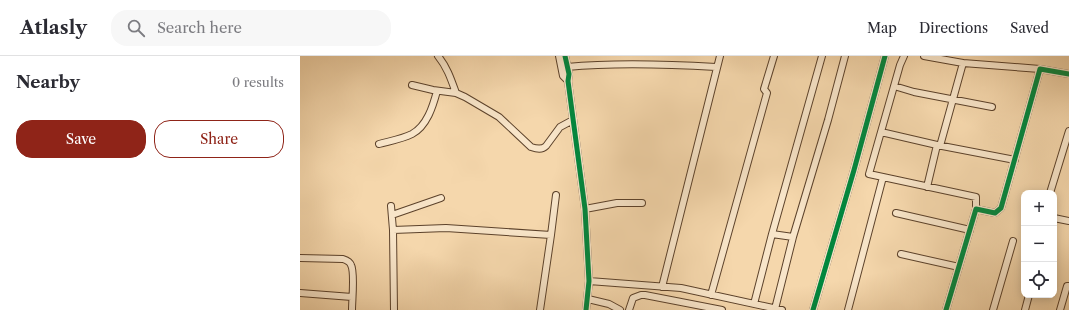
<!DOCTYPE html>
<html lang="en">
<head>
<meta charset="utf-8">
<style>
  :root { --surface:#fff; --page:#f7f7f7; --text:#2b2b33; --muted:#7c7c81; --line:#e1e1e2; --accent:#8f2418 }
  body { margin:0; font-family:"Libre Caslon Text",serif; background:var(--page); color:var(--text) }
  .controls { position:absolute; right:12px; bottom:12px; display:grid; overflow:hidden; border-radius:8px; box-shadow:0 2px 10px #0003 }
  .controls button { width:36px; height:36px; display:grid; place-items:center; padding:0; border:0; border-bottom:1px solid var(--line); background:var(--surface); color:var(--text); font:20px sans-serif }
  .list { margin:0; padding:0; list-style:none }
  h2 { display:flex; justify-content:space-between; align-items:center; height:52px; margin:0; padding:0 16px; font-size:17px }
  h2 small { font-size:13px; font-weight:400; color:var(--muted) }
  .actions { display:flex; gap:8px; padding:12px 16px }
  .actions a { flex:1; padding:9px 0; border:1px solid var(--accent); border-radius:16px; text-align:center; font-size:14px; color:var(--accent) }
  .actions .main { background:var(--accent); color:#fff }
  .icon { flex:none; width:22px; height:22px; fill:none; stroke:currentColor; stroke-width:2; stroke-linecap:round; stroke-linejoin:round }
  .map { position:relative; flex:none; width:769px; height:254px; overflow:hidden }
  header { display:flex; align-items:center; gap:24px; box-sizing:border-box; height:56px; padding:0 20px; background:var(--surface); border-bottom:1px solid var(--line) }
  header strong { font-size:19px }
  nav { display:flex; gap:22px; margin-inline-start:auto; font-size:14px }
  .search { width:280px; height:36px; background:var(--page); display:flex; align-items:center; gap:10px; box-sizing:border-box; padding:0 14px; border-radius:16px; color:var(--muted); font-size:15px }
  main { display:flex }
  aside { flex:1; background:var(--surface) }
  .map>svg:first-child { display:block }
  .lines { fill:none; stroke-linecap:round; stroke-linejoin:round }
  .minor-casing { stroke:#5c422b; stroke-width:8 }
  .minor { stroke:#f8e5c9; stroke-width:6 }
  .cycleway-casing { stroke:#f8e5c9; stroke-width:8 }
  .cycleway { stroke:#00873e; stroke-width:5 }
</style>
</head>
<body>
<header>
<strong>Atlasly</strong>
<div class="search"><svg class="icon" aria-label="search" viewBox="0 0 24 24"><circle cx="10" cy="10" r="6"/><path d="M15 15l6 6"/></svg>Search here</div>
<nav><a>Map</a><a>Directions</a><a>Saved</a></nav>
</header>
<main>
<aside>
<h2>Nearby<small>0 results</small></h2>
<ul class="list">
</ul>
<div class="actions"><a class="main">Save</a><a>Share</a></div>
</aside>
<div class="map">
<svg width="769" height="254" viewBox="0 0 769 254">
  <rect width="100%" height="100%" fill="#f5d7ac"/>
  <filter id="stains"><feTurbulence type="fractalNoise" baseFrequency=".005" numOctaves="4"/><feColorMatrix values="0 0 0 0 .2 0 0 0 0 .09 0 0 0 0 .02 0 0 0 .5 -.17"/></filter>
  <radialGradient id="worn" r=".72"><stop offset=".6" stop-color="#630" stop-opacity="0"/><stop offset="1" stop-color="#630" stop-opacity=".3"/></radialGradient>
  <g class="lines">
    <defs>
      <path id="minor" d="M138,0C147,11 151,23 156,37
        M259,0L263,20L268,25
        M265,0L269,18L268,25L285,153L289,225L286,254
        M624,0L663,7L640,90
        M663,7L740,13
        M267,11C317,6 367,8 416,11
        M112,29L133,34L156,37L165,41L199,61L231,91C237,93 242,94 246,90L260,71L273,64
        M594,30L614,36L692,51
        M581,76L637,89
        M79,88C90,85 102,83 112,78C127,70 133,50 137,35
        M583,121L569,118L600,9L604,0
        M627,131L637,89L715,104
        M750,137L769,75
        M91,150L93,174L94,254
        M285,153L317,147H342
        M596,157L670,174
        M92,159L141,142
        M754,162L769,165
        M93,174L146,172L251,179
        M472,178L522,0
        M493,181L528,64L545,0
        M601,198L659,211
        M0,202L43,203C46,204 50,206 51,209C55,216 52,244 52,254
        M289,225L381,232L482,254
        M362,231L420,0
        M0,237L52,241
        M411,239L467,37L464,33L474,0
        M288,243L309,248L320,254
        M454,248L472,178L493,181L475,253
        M240,254L251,179L256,139
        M329,254L333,242L341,239H345L422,254
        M513,254L554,114L585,0
        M548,254L583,121L676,141V153
        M646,254L676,153L695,157L701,152L740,13L769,18
        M693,254L713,185
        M725,254L729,239
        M760,254L767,230H769"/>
    </defs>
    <use href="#minor" class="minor-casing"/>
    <use href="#minor" class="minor"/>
    <defs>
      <path id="cycleway" d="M265,0L269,18L268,25L285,153L289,225L286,254
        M513,254L554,114L585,0
        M646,254L676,153L695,157L701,152L740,13L769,18"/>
    </defs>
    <use href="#cycleway" class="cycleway-casing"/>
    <use href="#cycleway" class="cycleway"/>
  </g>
  <rect width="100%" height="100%" filter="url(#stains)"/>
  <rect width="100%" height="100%" fill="url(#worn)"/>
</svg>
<div class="controls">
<button>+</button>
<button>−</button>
<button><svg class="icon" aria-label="locate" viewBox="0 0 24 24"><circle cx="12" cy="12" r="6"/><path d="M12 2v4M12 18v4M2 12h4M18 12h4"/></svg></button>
</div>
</div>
</main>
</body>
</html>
